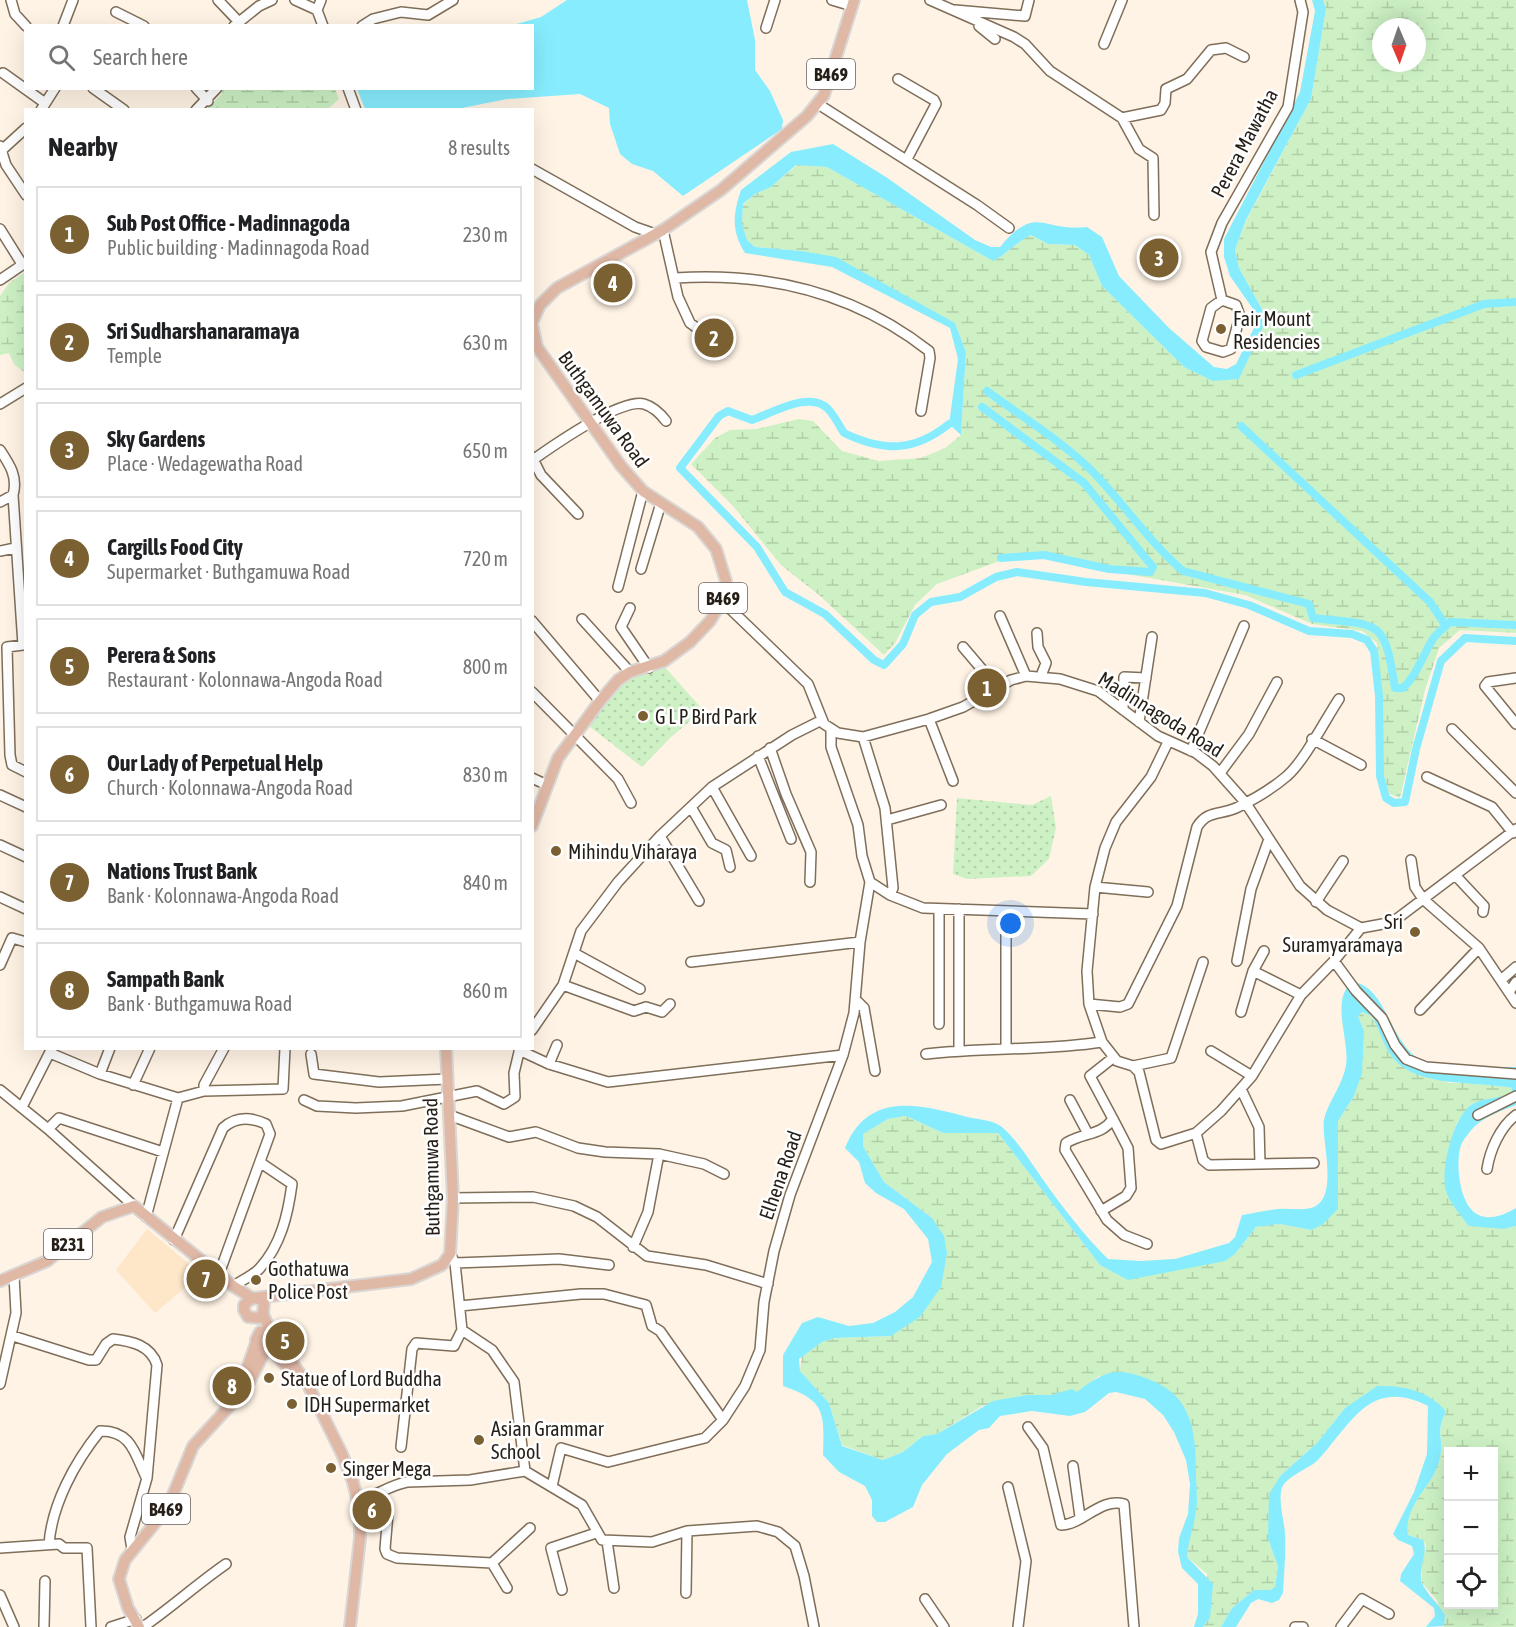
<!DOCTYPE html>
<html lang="en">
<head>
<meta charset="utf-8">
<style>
  :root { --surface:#fff; --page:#f2f2f2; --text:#202124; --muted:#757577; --line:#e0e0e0; --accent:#7b6032 }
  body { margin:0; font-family:"Asap Condensed",sans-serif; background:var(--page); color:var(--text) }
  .controls { position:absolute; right:18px; bottom:18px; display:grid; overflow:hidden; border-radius:0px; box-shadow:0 6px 24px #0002 }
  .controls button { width:54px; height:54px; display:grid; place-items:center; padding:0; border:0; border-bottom:2px solid var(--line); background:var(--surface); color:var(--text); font:30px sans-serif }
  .compass { position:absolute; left:1372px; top:18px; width:54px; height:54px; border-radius:50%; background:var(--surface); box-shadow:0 6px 24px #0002; rotate:178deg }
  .you { position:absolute; left:1011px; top:924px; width:21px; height:21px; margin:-15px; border:4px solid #fff; border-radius:50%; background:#1a73e8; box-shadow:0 0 0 9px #1a73e833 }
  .badge { display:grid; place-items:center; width:39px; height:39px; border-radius:50%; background:var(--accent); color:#fff; font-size:20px; font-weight:700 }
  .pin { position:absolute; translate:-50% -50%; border:3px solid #fff; box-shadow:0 2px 6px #0006 }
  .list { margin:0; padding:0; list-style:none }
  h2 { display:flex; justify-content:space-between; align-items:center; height:78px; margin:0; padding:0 24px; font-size:26px }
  h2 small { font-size:20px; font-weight:400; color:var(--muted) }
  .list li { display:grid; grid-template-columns:39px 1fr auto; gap:18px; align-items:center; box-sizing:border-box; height:96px; margin:0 12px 12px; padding:0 12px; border:2px solid var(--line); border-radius:0px }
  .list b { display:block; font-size:22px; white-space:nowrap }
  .list p { margin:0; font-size:20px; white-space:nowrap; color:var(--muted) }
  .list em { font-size:20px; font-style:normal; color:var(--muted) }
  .icon { flex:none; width:33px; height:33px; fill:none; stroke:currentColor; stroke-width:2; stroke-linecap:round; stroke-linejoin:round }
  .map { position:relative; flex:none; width:1516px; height:1627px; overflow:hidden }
  .search { position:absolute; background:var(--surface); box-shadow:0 6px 24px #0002; left:24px; top:24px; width:510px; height:66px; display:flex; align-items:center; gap:15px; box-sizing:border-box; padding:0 21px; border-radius:0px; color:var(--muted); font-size:22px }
  .panel { position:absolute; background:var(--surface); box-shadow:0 6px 24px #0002; left:24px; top:108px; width:510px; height:942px; border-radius:0px }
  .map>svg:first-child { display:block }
  .built { fill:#fee6c8 }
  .grass { fill:url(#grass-dots) }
  .wetland { fill:url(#wetland-marsh); fill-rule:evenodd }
  .water { fill:#87edfe }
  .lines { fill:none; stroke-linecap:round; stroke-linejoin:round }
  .canal { stroke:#87edfe; stroke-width:8 }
  .minor-casing { stroke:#7f6e59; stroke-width:12 }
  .major-casing { stroke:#d8d7d5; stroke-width:14 }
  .minor { stroke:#fff; stroke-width:9 }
  .major { stroke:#e0b8a6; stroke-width:10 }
  .poi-dot { fill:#7b6032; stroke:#fff; stroke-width:2 }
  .labels { text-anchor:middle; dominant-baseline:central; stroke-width:5; stroke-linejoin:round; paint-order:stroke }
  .shield { fill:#fff; stroke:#67625d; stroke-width:1.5 }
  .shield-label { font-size:18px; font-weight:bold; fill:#261f17 }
  .street-label { font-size:20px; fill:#261f17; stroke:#fff }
  .poi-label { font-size:20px; fill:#261f17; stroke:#fff; text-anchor:start }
</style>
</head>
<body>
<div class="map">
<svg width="1516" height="1627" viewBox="0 0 1516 1627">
  <defs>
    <pattern id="grass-dots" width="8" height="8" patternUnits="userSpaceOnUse" patternTransform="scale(1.5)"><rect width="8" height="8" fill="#cdf1c5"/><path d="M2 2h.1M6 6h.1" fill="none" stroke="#b0cea8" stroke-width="1.8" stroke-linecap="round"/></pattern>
    <pattern id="wetland-marsh" width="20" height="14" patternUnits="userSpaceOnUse" patternTransform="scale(1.5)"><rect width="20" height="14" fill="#cdf1c5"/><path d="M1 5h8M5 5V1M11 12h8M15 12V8" fill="none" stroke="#b0cea8"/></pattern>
  </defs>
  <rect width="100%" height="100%" fill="#fff3e5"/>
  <path class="built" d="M147,1229L201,1274L155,1313L116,1270Z"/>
  <path class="grass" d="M663,665L703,710L671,737L642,767L585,723L619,681Z
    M1051,796L1056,828L1049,859L1031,876L967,879L953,874L957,798L1032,805Z"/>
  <path class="wetland" d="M1323,0H1516V633L1460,630L1439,648L1425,690L1400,798L1384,792L1377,643L1362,631L1312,624L1245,595L1099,569L1036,555L997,562L937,584L915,605L895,643L884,655L819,595L781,565L733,506L691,464L715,438L730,430L757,429L799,419L813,421L842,451L879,461L921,458L945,448L961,435L966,352L955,323L801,251L755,247L747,240L742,224L743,205L755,194L771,187L797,165L827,167L993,261C1007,254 1016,242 1031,235L1048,244L1075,245L1089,255L1102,286L1184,367L1239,379L1263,311L1239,268L1235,250L1246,221L1311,99L1326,9ZM1381,27H1417V63H1381Z
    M222,89H335L339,99L328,109H206L222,94Z
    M25,272L26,372L25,373L14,364L9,353L0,355V296L9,283Z
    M1362,1012L1372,1016L1393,1058L1449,1083H1484L1512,1088V1093L1507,1095L1472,1104L1457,1122L1451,1203L1504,1229L1516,1226V1627H1444L1437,1600L1422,1583L1421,1567L1426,1545L1423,1540L1408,1535C1404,1500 1434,1487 1440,1458C1444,1437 1435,1433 1446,1412L1388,1386L1345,1408L1317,1443L1281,1475L1268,1539L1278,1566L1275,1588L1270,1590H1254L1232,1608L1221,1627H1203L1210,1618L1207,1574L1187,1557L1188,1541L1196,1511L1186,1410L1099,1376L1077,1393L1072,1390L1051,1395H1027L982,1406L937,1434L923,1436L903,1452L883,1460L842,1445L829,1403L800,1371L802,1354L822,1342L835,1338L891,1336L914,1319L941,1287L932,1218L884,1182L863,1146V1134L888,1119L906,1116L943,1133H998L1100,1265L1235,1254L1256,1227L1280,1224L1311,1230L1338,1209V1121L1354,1096L1364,1031L1358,1016ZM1448,1452H1494V1604H1448Z"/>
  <path class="water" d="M567,0H747L755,40V70L770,91L783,120L782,129L683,196L653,171L632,164L620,154L610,124L609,108L580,94L507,99L457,109H365L357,89L532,88V26L513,25L541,17Z
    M1312,0H1323L1326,9L1311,99L1246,220L1235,250L1239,268L1263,311V327L1239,379L1213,381L1184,367L1102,286L1089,255L1075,245L1048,244L1031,235C1016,242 1007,254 993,261L827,167L796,165L771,187L755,194L743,204L742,224L747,240L755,247L801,251L836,257L955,323L966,352L961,435L949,424L958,359L950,328L832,267L745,253C731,231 733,214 741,190L791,152L833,144L886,177L975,240L991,247H1000C1037,203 1041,232 1087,227L1102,237L1119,276L1169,328L1214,367L1227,369L1236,364L1255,326V312L1230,276L1224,257V239L1300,92L1315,11Z
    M1352,982C1389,985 1389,1051 1428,1063C1456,1071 1487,1067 1516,1067V1105C1503,1110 1486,1116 1475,1126C1471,1130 1463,1140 1461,1145C1455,1163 1459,1209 1481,1216C1493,1220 1505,1214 1516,1208V1226L1504,1229L1469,1226C1460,1214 1448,1202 1445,1187C1442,1165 1453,1118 1471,1105C1479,1099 1497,1098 1507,1095L1512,1093V1088C1477,1081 1417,1088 1393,1058C1384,1047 1379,1029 1372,1016L1362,1012L1358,1016L1364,1031L1362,1073L1354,1096L1338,1121V1209L1322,1225L1311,1230L1280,1224L1256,1227L1235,1254L1225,1261L1128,1280L1100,1265L998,1133H943L906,1116L888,1119L863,1134V1146L884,1182L932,1218L944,1236L947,1253L941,1287L920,1317L891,1336L835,1338L822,1342L799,1359L800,1371L829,1403L842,1446L883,1460L903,1452L923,1436L937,1434L993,1401L1027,1395H1051L1072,1389L1077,1392C1104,1372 1114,1366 1148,1379C1193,1395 1196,1433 1196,1474C1196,1486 1198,1500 1196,1511C1194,1527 1188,1541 1187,1557L1213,1584L1210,1618L1203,1627H1194L1198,1614V1584L1182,1568L1178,1552L1179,1538L1188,1514L1190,1484L1186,1460L1174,1432L1163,1415L1145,1399L1116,1392L1109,1393L1085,1412L1070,1416L1032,1411L1000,1416L989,1428L979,1430L947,1454L922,1485L913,1507L885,1522H877L872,1516V1500L865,1486L839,1472L823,1455C824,1414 827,1401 783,1386V1355L802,1323L818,1317L849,1326L873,1323L895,1312L913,1297L932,1262L928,1239L904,1209L876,1193L865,1183L859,1162L845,1148C868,1091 919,1104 967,1117C976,1119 994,1120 1002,1127C1018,1141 1032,1164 1044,1181C1064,1209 1084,1235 1108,1259L1141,1261L1175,1259L1229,1243L1235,1237L1242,1215C1254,1213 1266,1210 1278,1209C1289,1208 1305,1211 1314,1207C1339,1196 1321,1140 1324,1120C1327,1103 1343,1085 1346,1065C1350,1041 1330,1000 1352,982Z
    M1377,1386C1402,1385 1431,1391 1446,1412C1435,1433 1444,1437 1440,1458C1434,1487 1404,1502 1408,1535L1423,1540C1429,1553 1417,1569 1422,1583C1426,1593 1439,1605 1445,1615L1444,1626L1426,1627L1435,1616L1434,1608L1400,1581L1401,1574L1414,1554L1412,1546L1398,1540L1393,1534L1414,1492L1427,1454L1428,1406C1370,1377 1352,1423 1318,1460C1308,1470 1282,1477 1281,1492C1279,1505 1284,1520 1285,1533C1286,1553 1284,1574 1283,1593L1279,1600L1272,1603L1258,1599L1251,1603L1236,1627H1221L1232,1608L1254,1590H1270L1275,1587L1278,1566L1268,1539L1269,1494L1281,1475L1317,1443L1345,1408Z"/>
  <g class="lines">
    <path class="canal" d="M1296,375L1484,304L1516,302
      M987,391C1022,417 1062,441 1093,472C1124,504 1150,543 1183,571L1309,604L1313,618C1381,626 1384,617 1395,688H1403C1418,674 1422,656 1433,639C1437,633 1444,628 1450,622L1516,625
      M982,407L1084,483L1153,567L1150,572L1109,569L1044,555L1001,558
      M949,424C914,452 884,452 844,433C839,425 834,415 828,409C811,390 772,413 752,420L728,411L719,416L680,468L757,547L785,592L825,614L874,660L884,665L903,644L915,615L931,602L960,597L996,577L1017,572L1086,582L1205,593L1249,605L1309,631L1352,634L1367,640L1374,651L1379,696L1380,776L1386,798L1394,803L1405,802L1416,749L1441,661L1465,638L1516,641
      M1241,426L1430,602L1446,626"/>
    <defs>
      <path id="minor" d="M11,0L15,14L26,26
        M218,0L238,21
        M295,0L317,10
        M321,0L317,10L323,26
        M832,0L852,6
        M930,0L1014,37L1025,44L1050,71L1122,118L1139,149L1153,158L1154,215
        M955,10L1025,16L1029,0
        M116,12L144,26
        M63,26L73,0
        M234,26L259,6L272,0
        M362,26L373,19L401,12L428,15L453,0
        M979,26L995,39
        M766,28L775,0
        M1104,44L1122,0
        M3,73L45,103
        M898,79L934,100L936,104L907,159
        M93,88L124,110
        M196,88L208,101
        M348,88L356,110
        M818,104L977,205L1009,228
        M41,110L55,88
        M196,110L217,88
        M1122,118L1161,110L1165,103L1166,89L1187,79L1211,50L1226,48L1244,57
        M0,146L6,165L26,195
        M3,149L26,128
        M532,169L635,227L655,234
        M0,229L22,264
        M663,230L678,297L690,323L709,337
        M675,278C767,272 855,293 929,351L930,358L921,411
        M0,280L25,263
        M1222,300L1211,252L1222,223L1288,107L1303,12L1300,0
        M1222,300L1236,305L1240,316L1231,349L1223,352L1206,347L1202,341L1211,308Z
        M0,404L26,388
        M0,450C10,465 18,477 13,495L23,645L7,647L10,755L12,765L26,772
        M532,457L541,475L578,514
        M534,459C554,445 621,398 644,404C654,407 660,413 666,421
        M0,502L13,495
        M0,551L15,548
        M641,569L661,503
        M618,587L643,491
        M722,601L808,684L824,724L838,733L863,737L929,719L963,707L1011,680L1026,676L1060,679L1098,691L1158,736L1196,753L1213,766L1245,802L1300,886L1327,910L1361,928L1388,923L1398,918L1516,829
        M630,608L621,627L649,668
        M1000,616L1026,676
        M582,619L630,672
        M532,621L600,701
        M1037,633L1038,647L1046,663L1041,676
        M963,647L997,687
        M1516,678L1488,682L1485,686L1516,724
        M532,692L618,779L631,803
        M1123,710L1124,677L1146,678
        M929,719L953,781
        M1139,722L1152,637
        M1452,729L1516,793
        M863,737L885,808L893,888L890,895
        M1312,739L1361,765
        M1168,742L1151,777L1116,822L1105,848L1095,887L1087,971L1089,1004L1102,1042L1117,1061L1133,1066L1139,1072L1156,1140L1161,1144L1196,1133L1221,1111L1252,1076L1301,995L1334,961L1361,928
        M770,748L786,794L811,852L810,882
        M1191,751L1244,626
        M758,756L791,839
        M1220,773L1249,734L1277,682
        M1427,777L1492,807L1513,833
        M532,778L547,785
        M712,787L751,856
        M0,795L26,807
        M691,807L712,843L726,850L730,867
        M887,820L941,805
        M660,836L699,901
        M0,845L26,857
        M1411,860L1415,887L1423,899L1479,948L1516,1003
        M1455,875L1484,906L1483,912
        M870,882L890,895L923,908L1093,914
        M1095,887L1148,892
        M0,897L26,909
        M1316,902L1343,861
        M959,909V1050
        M1006,913V1048
        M574,953L640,989
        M1237,961L1251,889L1269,839
        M1334,961L1356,991L1382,1018L1395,1045L1406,1059L1426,1067L1516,1074
        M691,962L860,942
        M0,965L12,938L26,942
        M1253,971L1301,995
        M1501,980L1516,967
        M563,985L634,1011L646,1007L662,1012L670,1004
        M1509,992L1516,982
        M856,1000L864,1008L875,1071
        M1089,1004L1120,1007L1128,1004L1177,906L1197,827C1207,810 1221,815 1236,808C1253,800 1274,787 1287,776C1305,760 1325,720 1339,699
        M1420,1010L1479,948
        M1241,1012L1253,971L1264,951
        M939,1024V909
        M532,1030L563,985L581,931L618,882L660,836L712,787L792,735L822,720
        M519,1050L549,1064L608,1082L843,1055
        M1211,1051L1252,1076
        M50,1053L100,1074L178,1098L204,1091L283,1089L285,1048
        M311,1054L314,1074L379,1082L447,1079
        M926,1054C985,1047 1044,1051 1102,1042
        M1114,1057L1090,1076L1113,1119C1101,1136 1084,1132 1066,1143L1065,1150L1107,1220L1124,1235L1147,1244
        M549,1064L557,1045
        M1133,1066L1171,1058L1203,962
        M100,1074L110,1048
        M133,1085L150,1048
        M1241,1089L1259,1127L1260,1164
        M0,1090L48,1129L134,1206
        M204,1091V1085L224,1048
        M304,1100L317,1106L356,1108L402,1106L477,1091L504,1104L515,1097L514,1073L520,1048
        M1070,1100L1087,1132
        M22,1107L52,1048
        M449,1115L509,1137L536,1132L578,1148L605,1152L659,1154L704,1164L724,1174
        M1478,1115L1516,1096
        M48,1129L59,1118L163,1152
        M1196,1133L1203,1160L1209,1165L1314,1163
        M1487,1169C1490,1150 1500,1127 1516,1115
        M453,1198L533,1197L574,1206L597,1217L647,1256L706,1265L768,1284
        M1101,1211L1126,1196L1131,1188L1128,1148L1113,1119
        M146,1217L178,1098
        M174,1240L223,1128C236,1116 251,1117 266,1124L270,1134L219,1274
        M633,1247L648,1212L659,1154
        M450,1254L455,1263L462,1330L492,1350L514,1382L525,1471L582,1505L602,1540L652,1542L687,1531L757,1526L778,1532L795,1546L804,1576L814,1627
        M455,1263L559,1259L609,1265
        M233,1286C241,1281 254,1275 260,1268C281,1245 288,1214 292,1184L261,1163
        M460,1306L581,1294H604L646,1305L652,1326L660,1331L723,1420
        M13,1336L89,1360H96L106,1344L113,1339C131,1341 151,1345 157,1365L147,1478L130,1537L132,1549
        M0,1384L16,1313L14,1276
        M1028,1427L1043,1448L1061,1525C1082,1525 1101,1497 1124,1504L1134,1627
        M401,1447L412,1349L416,1343L454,1346L462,1330
        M1073,1466L1080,1517
        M552,1486L561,1448L608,1462L705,1438L723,1420L745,1386L760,1350L764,1302L774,1251L790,1195L843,1055L854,1013L860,942L870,882L862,856L858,825L831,747V730
        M1008,1487L1026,1561L1018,1627
        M358,1501C376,1496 390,1485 407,1482L470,1480L525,1471
        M360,1511L388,1513L385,1549L387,1554L397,1558L492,1563
        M607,1541L614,1588
        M49,1544C52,1504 75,1462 100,1431C131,1430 135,1454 146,1477
        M0,1548L59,1544L64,1548H87L91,1627
        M507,1588L492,1563L530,1528
        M562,1590L551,1548L596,1533
        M686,1593L687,1531
        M0,1595L14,1627
        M925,1599L944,1627
        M44,1627L45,1581
        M111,1627L136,1619
        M143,1627C172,1607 197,1584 226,1564
        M1295,1627H1303
        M1341,1627L1362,1599L1389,1614"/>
      <path id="major" d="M532,323L540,305L557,288L663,230L721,190L807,116L824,95L854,0
        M532,324L537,347L621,466L643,491L698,527L716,549L726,581L722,601L710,621L690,642L664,661L630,672L618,680L600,701L558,758L532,826
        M0,1281L47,1261L102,1217L134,1206L233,1286L252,1298
        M254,1298L411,1279L442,1265L450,1254L453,1198L446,1048
        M263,1314L259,1318L248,1317L244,1310V1305L252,1298L260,1299L264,1303L263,1314L270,1331
        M275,1340L271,1348H260L256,1340L260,1332L270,1331L308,1385L342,1454L353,1482L360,1511V1538L350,1627
        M271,1348L291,1372
        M241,1386L256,1343
        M139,1627L128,1608L119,1579L125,1560L168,1507L193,1446L246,1388L266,1349"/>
    </defs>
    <use href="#minor" class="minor-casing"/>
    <use href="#major" class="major-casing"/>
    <use href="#minor" class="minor"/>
    <use href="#major" class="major"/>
  </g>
  <g class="poi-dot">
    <circle cx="1221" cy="329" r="6"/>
    <circle cx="643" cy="716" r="6"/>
    <circle cx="556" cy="851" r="6"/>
    <circle cx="1415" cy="932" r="6"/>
    <circle cx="256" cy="1280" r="6"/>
    <circle cx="269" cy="1378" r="6"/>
    <circle cx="292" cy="1404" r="6"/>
    <circle cx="479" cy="1440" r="6"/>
    <circle cx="331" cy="1468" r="6"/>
  </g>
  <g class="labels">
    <g class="shield">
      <rect x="807" y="59" width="48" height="30" rx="4.5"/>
      <rect x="699" y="583" width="48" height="30" rx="4.5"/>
      <rect x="44" y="1229" width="48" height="30" rx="4.5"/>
      <rect x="142" y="1494" width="48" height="30" rx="4.5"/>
    </g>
    <g class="shield-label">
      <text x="831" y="74">B469</text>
      <text x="723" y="598">B469</text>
      <text x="68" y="1244">B231</text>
      <text x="166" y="1509">B469</text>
    </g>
    <g class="street-label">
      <text transform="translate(1244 143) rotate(-62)">Perera Mawatha</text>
      <text transform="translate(604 409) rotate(54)">Buthgamuwa Road</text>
      <text transform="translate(1161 714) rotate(32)">Madinnagoda Road</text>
      <text transform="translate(431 1167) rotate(-91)">Buthgamuwa Road</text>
      <text transform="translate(780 1175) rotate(-71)">Elhena Road</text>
    </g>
    <g class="poi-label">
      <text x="1233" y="318">Fair Mount<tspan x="1233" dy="23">Residencies</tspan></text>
      <text x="655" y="716">G L P Bird Park</text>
      <text x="568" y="851">Mihindu Viharaya</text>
      <text x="1403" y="921" text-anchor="end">Sri<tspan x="1403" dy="23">Suramyaramaya</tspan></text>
      <text x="268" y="1268">Gothatuwa<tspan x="268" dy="23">Police Post</tspan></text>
      <text x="281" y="1378">Statue of Lord Buddha</text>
      <text x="304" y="1404">IDH Supermarket</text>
      <text x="491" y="1428">Asian Grammar<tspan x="491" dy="23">School</tspan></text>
      <text x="343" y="1468">Singer Mega</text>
    </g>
  </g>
</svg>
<div class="controls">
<button>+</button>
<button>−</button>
<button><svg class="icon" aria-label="locate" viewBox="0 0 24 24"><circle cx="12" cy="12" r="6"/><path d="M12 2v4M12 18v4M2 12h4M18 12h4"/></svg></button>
</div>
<svg class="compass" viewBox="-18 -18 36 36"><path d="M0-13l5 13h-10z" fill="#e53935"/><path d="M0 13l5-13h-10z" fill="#757577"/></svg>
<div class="you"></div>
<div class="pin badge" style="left:987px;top:688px">1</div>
<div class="pin badge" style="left:714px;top:338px">2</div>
<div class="pin badge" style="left:1159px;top:258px">3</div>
<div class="pin badge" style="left:613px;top:283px">4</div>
<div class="pin badge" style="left:285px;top:1341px">5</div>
<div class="pin badge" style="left:372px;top:1510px">6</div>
<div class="pin badge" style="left:206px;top:1279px">7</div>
<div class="pin badge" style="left:232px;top:1386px">8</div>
<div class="search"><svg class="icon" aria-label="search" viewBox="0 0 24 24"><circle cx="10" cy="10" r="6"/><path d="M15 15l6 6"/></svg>Search here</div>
<section class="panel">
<h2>Nearby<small>8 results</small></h2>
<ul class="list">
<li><span class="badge">1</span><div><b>Sub Post Office - Madinnagoda</b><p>Public building · Madinnagoda Road</p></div><em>230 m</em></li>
<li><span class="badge">2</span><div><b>Sri Sudharshanaramaya</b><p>Temple</p></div><em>630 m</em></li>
<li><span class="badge">3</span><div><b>Sky Gardens</b><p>Place · Wedagewatha Road</p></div><em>650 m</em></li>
<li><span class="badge">4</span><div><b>Cargills Food City</b><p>Supermarket · Buthgamuwa Road</p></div><em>720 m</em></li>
<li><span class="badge">5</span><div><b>Perera &amp; Sons</b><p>Restaurant · Kolonnawa-Angoda Road</p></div><em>800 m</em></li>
<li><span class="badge">6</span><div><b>Our Lady of Perpetual Help</b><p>Church · Kolonnawa-Angoda Road</p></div><em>830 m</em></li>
<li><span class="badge">7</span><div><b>Nations Trust Bank</b><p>Bank · Kolonnawa-Angoda Road</p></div><em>840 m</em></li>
<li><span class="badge">8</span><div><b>Sampath Bank</b><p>Bank · Buthgamuwa Road</p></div><em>860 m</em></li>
</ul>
</section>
</div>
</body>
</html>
